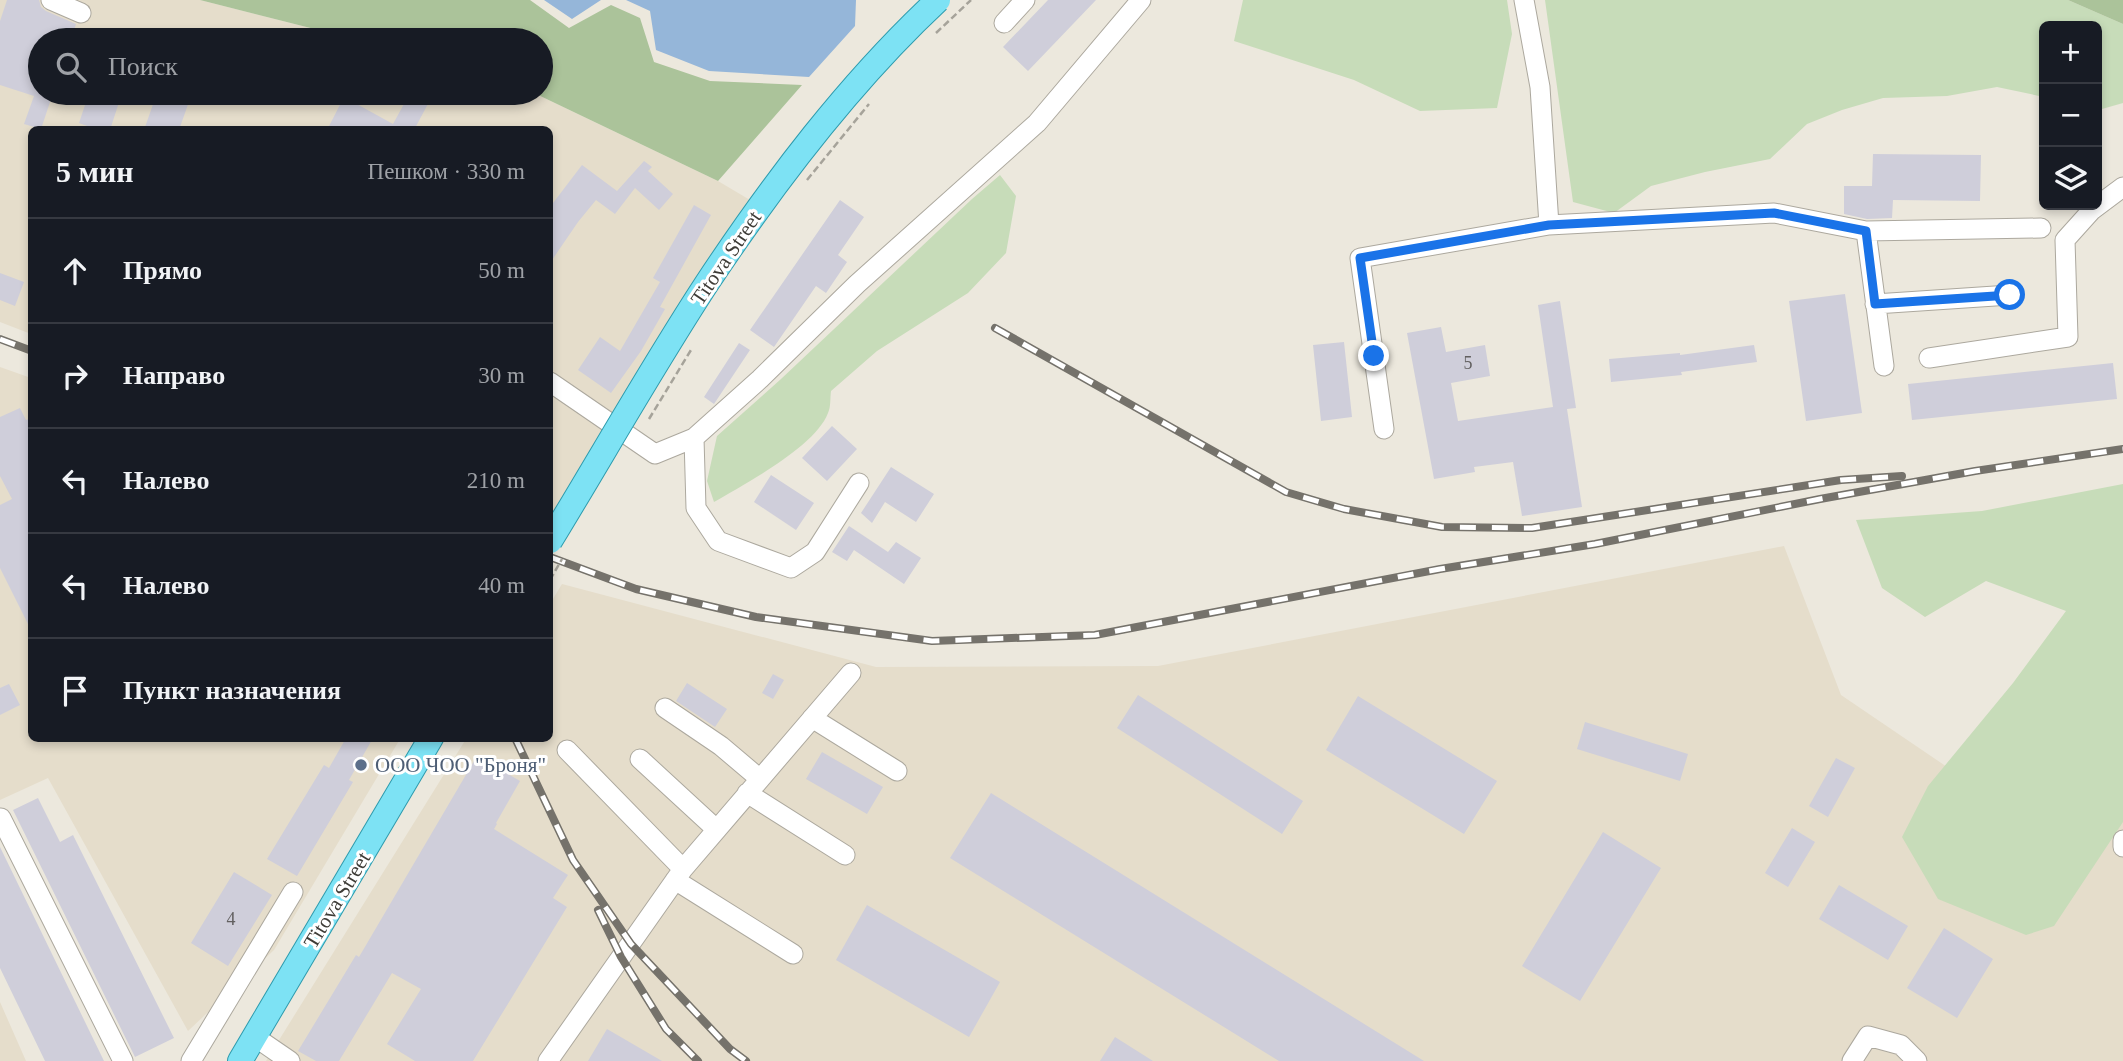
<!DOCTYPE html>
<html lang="ru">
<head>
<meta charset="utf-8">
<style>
  :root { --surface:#171b24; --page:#242831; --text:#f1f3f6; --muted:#9ea1a6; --line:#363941 }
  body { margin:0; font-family:"Times New Roman",serif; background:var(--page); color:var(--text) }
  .controls { position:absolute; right:21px; top:21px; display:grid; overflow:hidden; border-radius:10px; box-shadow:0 4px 10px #0003 }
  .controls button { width:63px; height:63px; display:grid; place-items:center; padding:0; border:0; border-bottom:2px solid var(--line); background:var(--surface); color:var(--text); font:35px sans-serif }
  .stop { position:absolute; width:21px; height:21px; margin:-16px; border:5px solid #1a73e8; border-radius:50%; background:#fff }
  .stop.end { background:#1a73e8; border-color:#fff; box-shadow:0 2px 7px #0008 }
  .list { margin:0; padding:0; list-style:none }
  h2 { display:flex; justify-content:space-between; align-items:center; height:91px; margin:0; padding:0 28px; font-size:30px }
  h2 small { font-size:23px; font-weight:400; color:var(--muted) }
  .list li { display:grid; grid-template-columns:46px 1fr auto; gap:21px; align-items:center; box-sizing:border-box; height:105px; padding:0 28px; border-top:2px solid var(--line) }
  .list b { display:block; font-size:26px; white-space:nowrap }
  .list em { font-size:23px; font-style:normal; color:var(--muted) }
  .icon { flex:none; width:38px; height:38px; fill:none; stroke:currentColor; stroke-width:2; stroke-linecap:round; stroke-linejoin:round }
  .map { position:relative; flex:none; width:2123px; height:1061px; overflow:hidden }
  .search { position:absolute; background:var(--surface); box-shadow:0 4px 10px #0003; left:28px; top:28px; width:525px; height:77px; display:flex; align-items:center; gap:18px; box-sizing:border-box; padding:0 24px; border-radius:38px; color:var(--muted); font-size:26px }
  .panel { position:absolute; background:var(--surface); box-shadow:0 4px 10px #0003; left:28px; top:126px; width:525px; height:616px; border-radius:10px }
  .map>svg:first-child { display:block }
  .built { fill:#e5ddcb }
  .green { fill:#c7dcb9 }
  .forest { fill:#abc39a }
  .water { fill:#95b6d9 }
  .building { fill:#cfceda }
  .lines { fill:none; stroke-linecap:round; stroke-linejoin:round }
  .minor-casing { stroke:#aca89e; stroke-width:21 }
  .major-casing { stroke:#2e9bad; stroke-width:26 }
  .minor { stroke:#fff; stroke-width:19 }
  .major { stroke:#7de2f4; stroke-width:24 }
  .rail-casing { stroke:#75726b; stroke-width:8 }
  .rail { stroke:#fff; stroke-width:5; stroke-dasharray:16; stroke-linecap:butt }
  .major-bridge-casing { stroke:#2e9bad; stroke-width:26; stroke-linecap:butt }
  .path-bridge { stroke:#a6a39a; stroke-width:2.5; stroke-dasharray:7 3.5; stroke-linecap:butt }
  .major-bridge { stroke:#7de2f4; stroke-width:24 }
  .route { stroke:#1a73e8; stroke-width:9 }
  .service-dot { fill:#5c6f8a; stroke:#fff; stroke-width:2.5 }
  .labels { text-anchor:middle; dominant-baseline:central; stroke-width:6; stroke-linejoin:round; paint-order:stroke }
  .number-label { font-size:18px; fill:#626060 }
  .street-label { font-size:21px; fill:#3e3c37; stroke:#fff }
  .service-label { font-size:21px; fill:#4e5e75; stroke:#fff; text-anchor:start }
</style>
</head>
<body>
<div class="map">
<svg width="2123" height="1061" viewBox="0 0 2123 1061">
  <rect width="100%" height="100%" fill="#ece8dd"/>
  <path class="built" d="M0,0H200L358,40H40V93H534L718,181L750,200L550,522V130H32L31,334L0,322Z
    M0,367L31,378L32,738L400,739L274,950L188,1031L48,778L0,800Z
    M1784,546L1841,695L2090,864L2123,817V1061H266L466,739L550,738V604L562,584L876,667L1158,666Z
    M0,1002L26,1061H0Z"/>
  <path class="green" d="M1243,0H1507L1512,34L1497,108L1420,111L1354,80L1234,41Z
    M1545,0H2068L2123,24V103L2102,109L2097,108V26H2044V97L1997,87L1947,96L1883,98L1842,110L1807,124L1770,159L1705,172L1651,186L1614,213L1573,202Z
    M1000,175L1016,196L1006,253L968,293L877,351L831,391C830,398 831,407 828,413C815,447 746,483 714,502L707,481L717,436L781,379L972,199Z
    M2123,484V822L2054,926L2026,935L1938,899L1902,837L1928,786L2013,683L2066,611L1986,581L1925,617L1882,588L1856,520L1982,511Z"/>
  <path class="forest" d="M200,0H530L569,28L611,5L640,18L654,62L710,81L802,85L718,181L534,93H541V40H358Z
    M2068,0H2123V24Z"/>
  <path class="water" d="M544,0H601L572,19Z
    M626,0H856L855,26L809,77L709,71L656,50L650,11Z"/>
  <path class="building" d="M7,0H39L41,7L46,11L76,24L71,40H40V93H53L41,129L24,124L34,96L0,85V21Z
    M1048,0H1096L1028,71L1003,47Z
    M89,93H122L110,130H98L79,123Z
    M157,93H192L179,130H144Z
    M410,93L429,102L414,130H327L344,97L393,124Z
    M1873,154L1981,155L1980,201L1893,200L1892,218L1867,219L1844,214V186H1872Z
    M644,161L652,167L648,171L673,194L659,210L635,188L615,214L596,200L578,222L550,263V207L582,165L617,191Z
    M840,200L864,217L838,255L847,262L826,293L816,286L774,347L750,330Z
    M694,205L711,215L660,307L665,309L641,351L611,393L578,370L600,337L620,351L660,282L653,278Z
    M0,273L24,282L15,306L0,300Z
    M1845,294L1862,413L1806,421L1789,301Z
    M1560,301L1576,408L1567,409L1582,507L1522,516L1513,462L1474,467L1475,472L1434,479L1407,333L1441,327L1446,352L1485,345L1490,376L1451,383L1458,421L1553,407L1538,305Z
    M1344,342L1352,417L1321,421L1313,345Z
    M739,343L750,350L714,404L704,397Z
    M1754,345L1757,362L1681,372L1682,375L1611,382L1609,359L1680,353V355Z
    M2113,363L2117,399L1912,420L1908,384Z
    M20,408L26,420L32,418V632L0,568V505L12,499L0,476V417Z
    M832,426L857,449L827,481L802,458Z
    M891,467L934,494L916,522L885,502L872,523L861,513Z
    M771,475L814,503L796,530L754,502Z
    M849,526L888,552L896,542L921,558L904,584L854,550L847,561L832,552Z
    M773,674L784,680L773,699L762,693Z
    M687,683L727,709L715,727L676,701Z
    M9,684L20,705L0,715V688Z
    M1138,695L1303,801L1282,834L1117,728Z
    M1358,696L1497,781L1464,834L1326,750Z
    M1585,722L1688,754L1680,781L1577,749Z
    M346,738H373L349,780L353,782L297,876L267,859L324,765L329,768Z
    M822,752L883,787L867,814L806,779Z
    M477,756L520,781L496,823L497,824L494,829L568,875L553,898L567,907L473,1061H415L387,1044L421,989L392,973L339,1061H316L298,1051L356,955L359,957Z
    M1836,758L1855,768L1828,817L1809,806Z
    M991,793L1424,1061H1279L950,858Z
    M38,798L60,842L73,835L174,1038L135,1057L13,810Z
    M1792,828L1815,842L1788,887L1765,873Z
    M1603,832L1661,868L1580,1001L1522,966Z
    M0,847L104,1061H45L0,968Z
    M234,872L272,895L228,966L191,943Z
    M1839,885L1908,926L1888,960L1819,919Z
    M867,905L1000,982L969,1037L836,960Z
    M1944,928L1993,959L1957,1018L1907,988Z
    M607,1029L662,1061H588Z
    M1115,1037L1153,1061H1100Z"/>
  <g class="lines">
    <defs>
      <path id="minor" d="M51,0L81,13
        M1004,23L1025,0
        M1549,225L1774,213L1866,231L1884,366
        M1866,231L2041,228
        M1875,304L2010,295
        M1929,358L2068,337L2065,240L2092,210L2123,187
        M550,382L655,454L694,438
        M1384,429L1360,258L1549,225L1540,87L1524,0
        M859,483L815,552L791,568L718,541L696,508L694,438L760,379L857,284L1037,123L1141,0
        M665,708L721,746L760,779
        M812,718L897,771
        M567,750L683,869
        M640,759L716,829
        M747,793L845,855
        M1,818L123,1061
        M2123,840V847
        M675,880L793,954
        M255,1037L290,1061
        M191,1061L293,892
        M548,1061L683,869L851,673
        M1852,1061L1868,1036L1901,1045L1917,1061"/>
      <path id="major" d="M240,1061L431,738"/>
    </defs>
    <use href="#minor" class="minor-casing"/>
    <use href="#major" class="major-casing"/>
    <use href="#minor" class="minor"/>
    <use href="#major" class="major"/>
    <defs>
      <path id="rail" d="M995,328L1286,492L1344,509L1442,527L1532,528L1841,480L1902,476
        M0,339L32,351
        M550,557L636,589L756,617L932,641L1095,635L1440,569L1595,544L1820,499L1975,471L2123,449
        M515,738L573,860L631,944L730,1049L746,1061
        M598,910L621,957L666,1029L698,1061"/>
    </defs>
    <use href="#rail" class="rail-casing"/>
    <use href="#rail" class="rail"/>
    <defs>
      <path id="major-bridge" d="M550,541C602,456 652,367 707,283C774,182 849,83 938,0"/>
    </defs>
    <use href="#major-bridge" class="major-bridge-casing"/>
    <path class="path-bridge" d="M936,33L971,0
      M807,180L869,104
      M649,419L691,350
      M550,580L562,559"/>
    <use href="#major-bridge" class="major-bridge"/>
  </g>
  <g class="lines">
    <path class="route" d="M1374,356L1360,258L1549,225L1774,213L1866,231L1875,304L2010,295"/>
  </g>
  <circle class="service-dot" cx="361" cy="765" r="7"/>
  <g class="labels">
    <g class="number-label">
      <text x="1468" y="363">5</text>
      <text x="231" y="919">4</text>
    </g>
    <g class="street-label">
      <text transform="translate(726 258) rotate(-56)">Titova Street</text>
      <text transform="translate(337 900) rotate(-59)">Titova Street</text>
    </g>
    <g class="service-label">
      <text x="375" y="765">ООО ЧОО "Броня"</text>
    </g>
  </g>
</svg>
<div class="controls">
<button>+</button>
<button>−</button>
<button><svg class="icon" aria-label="layers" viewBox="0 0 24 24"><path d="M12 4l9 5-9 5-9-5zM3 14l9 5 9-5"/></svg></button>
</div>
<div class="stop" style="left:2010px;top:295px"></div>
<div class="stop end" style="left:1374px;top:356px"></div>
<div class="search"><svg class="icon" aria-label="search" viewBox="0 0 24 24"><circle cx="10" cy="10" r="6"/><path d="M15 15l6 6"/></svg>Поиск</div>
<section class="panel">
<h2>5 мин<small>Пешком · 330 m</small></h2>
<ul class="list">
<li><svg class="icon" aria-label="ahead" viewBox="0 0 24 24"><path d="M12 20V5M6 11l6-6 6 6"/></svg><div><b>Прямо</b></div><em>50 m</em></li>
<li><svg class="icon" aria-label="right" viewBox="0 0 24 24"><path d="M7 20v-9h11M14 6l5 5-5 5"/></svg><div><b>Направо</b></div><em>30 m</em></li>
<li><svg class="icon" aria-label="left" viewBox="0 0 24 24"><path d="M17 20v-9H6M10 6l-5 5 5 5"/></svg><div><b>Налево</b></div><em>210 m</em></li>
<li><svg class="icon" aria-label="left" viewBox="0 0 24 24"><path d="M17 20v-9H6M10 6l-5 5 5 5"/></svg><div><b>Налево</b></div><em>40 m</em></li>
<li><svg class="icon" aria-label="arrive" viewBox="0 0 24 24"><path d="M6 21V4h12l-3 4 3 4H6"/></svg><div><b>Пункт назначения</b></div></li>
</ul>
</section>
</div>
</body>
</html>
